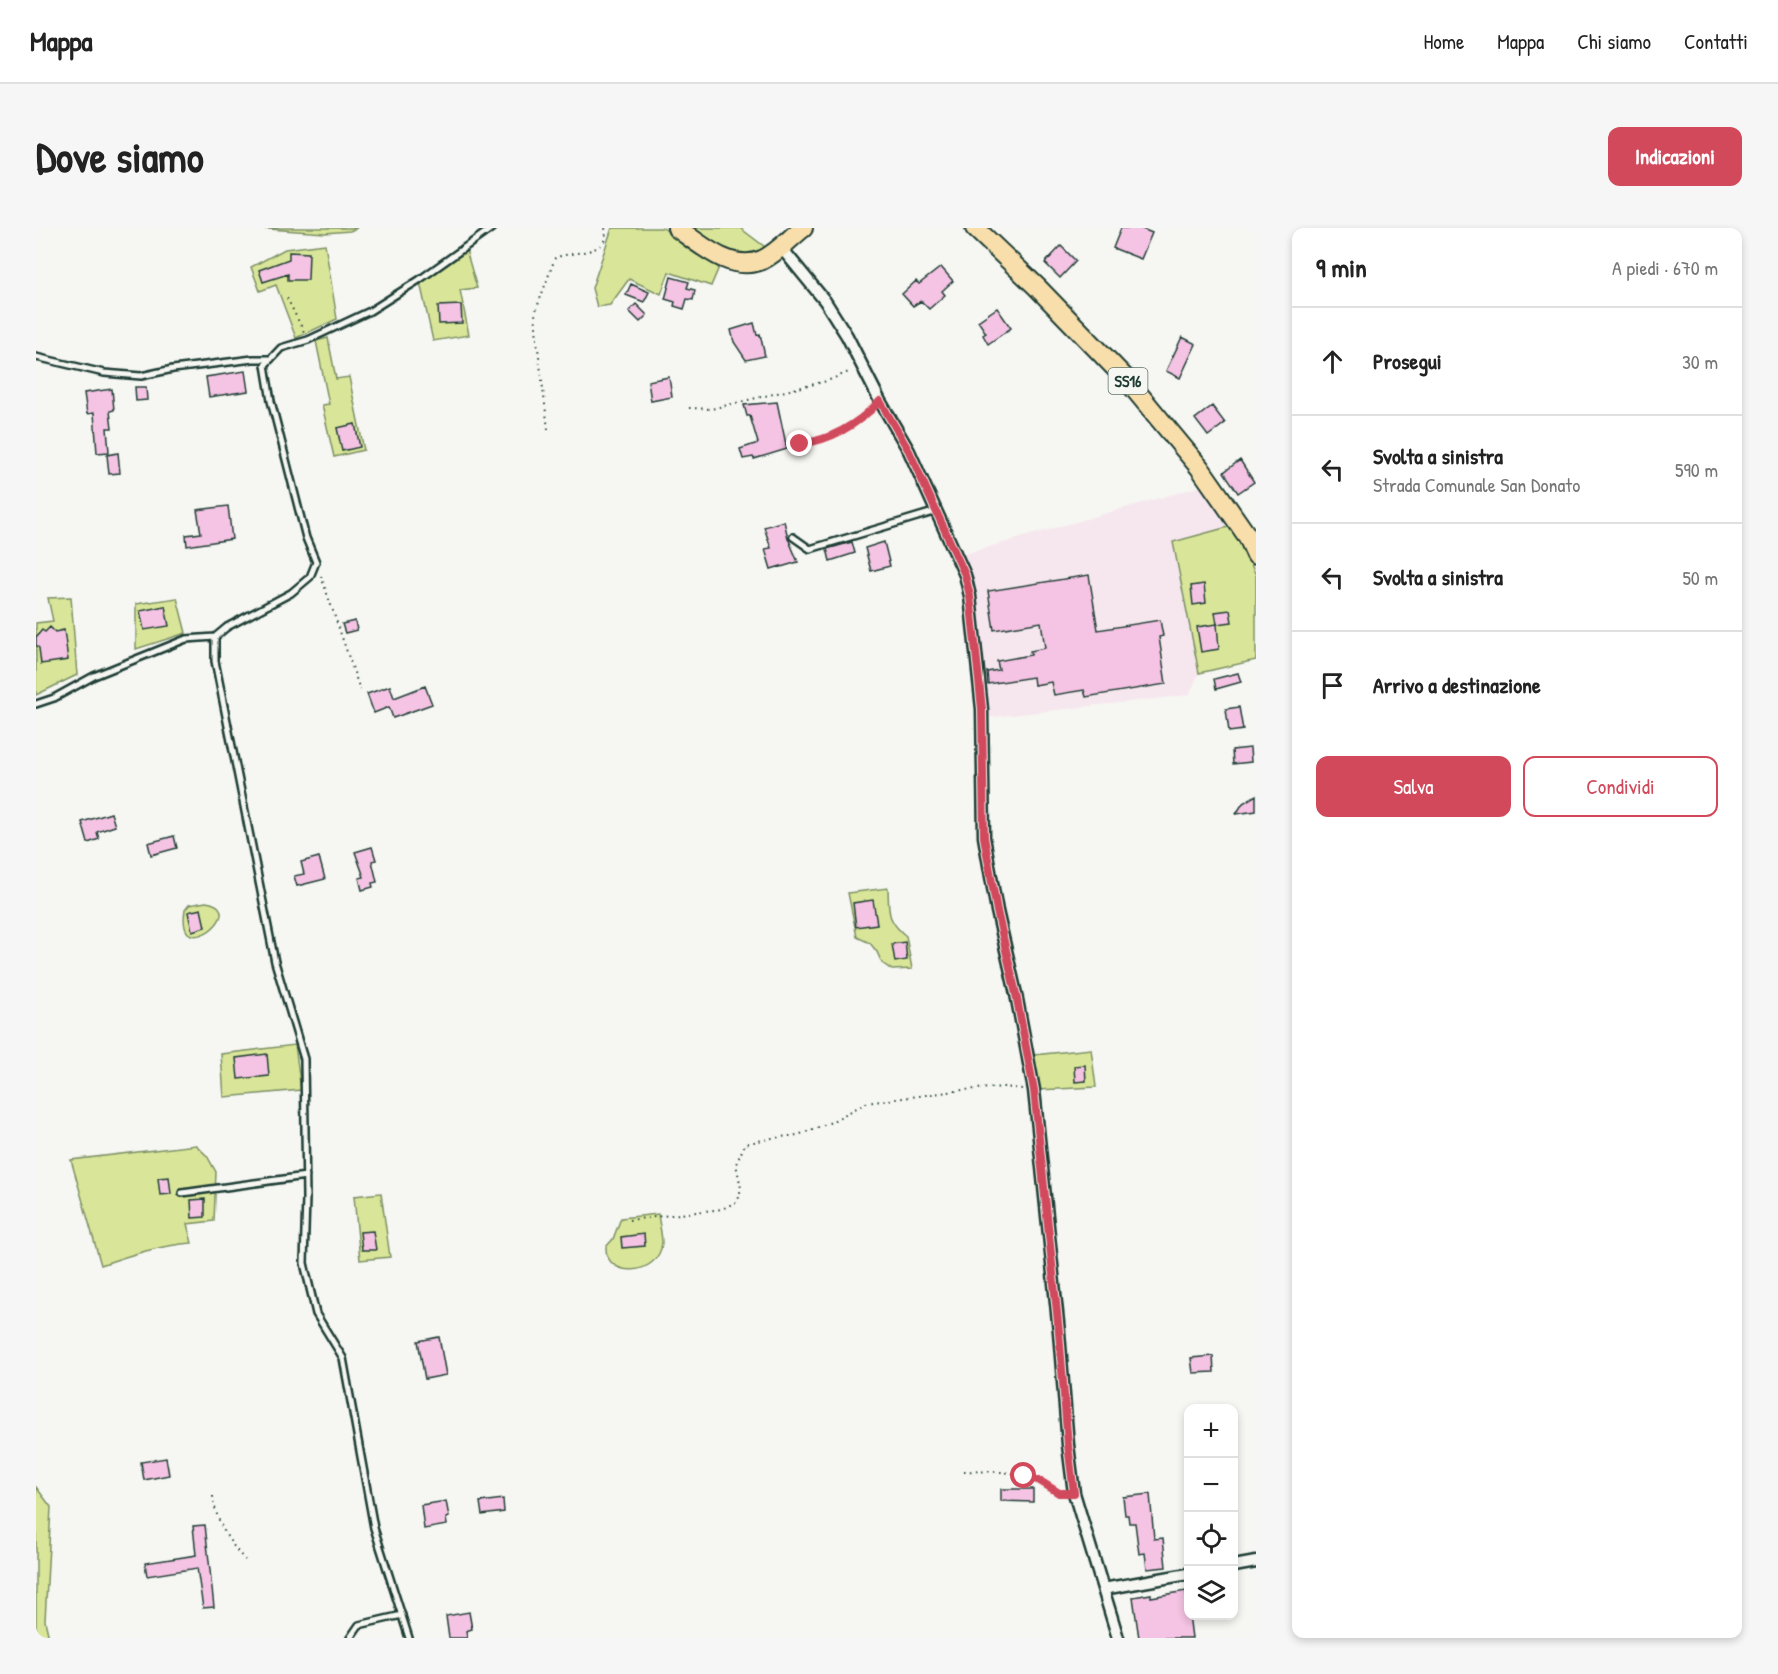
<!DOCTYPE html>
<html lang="it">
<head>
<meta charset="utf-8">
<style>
  :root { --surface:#fff; --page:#f6f6f6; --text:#222; --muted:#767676; --line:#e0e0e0; --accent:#d1495b }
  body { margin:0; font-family:"Patrick Hand",sans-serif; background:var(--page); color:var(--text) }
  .controls { position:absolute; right:18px; bottom:18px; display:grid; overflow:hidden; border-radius:12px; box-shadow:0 3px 9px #0003 }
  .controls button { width:54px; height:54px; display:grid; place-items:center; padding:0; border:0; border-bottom:2px solid var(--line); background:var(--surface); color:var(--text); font:30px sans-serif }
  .stop { position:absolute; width:18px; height:18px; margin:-14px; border:4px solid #d1495b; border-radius:50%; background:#fff }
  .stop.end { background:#d1495b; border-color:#fff; box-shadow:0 2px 6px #0008 }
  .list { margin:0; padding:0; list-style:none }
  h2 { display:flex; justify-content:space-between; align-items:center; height:78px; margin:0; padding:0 24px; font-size:26px }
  h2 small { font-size:20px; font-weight:400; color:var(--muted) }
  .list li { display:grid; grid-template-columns:39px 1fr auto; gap:18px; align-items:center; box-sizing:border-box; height:108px; padding:0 24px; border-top:2px solid var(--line) }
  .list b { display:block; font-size:22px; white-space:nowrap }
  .list p { margin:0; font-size:20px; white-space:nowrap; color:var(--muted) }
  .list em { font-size:20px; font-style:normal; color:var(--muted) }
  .actions { display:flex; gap:12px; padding:18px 24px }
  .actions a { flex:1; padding:14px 0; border:2px solid var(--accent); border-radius:12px; text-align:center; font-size:21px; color:var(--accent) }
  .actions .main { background:var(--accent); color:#fff }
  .icon { flex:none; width:33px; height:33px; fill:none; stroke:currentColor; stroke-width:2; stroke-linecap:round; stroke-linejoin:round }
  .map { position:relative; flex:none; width:1220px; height:1410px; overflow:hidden; border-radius:12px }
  header { display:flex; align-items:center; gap:36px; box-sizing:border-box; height:84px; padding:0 30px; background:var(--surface); border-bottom:2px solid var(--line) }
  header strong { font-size:28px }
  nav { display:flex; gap:33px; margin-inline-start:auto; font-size:21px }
  .intro { display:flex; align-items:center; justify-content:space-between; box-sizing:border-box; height:144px; padding:0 36px }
  h1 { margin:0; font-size:42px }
  .button { padding:15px 27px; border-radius:12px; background:var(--accent); color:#fff; font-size:21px; font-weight:700 }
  main { display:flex; gap:36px; padding:0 36px }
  aside { flex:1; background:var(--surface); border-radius:12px; box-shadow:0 3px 9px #0003 }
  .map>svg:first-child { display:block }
  .built { fill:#f6e7ee }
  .green { fill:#d9e598; stroke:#7c9166; stroke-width:1.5 }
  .building { fill:#f5c3e3; stroke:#1f3d34; stroke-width:1.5 }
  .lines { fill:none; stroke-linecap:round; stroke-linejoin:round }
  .lane-casing { stroke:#1f3d34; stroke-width:10 }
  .street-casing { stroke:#1f3d34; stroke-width:15 }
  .primary-casing { stroke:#1f3d34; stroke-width:22 }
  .path { stroke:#1f3d34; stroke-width:2; stroke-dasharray:1.5 4.5; stroke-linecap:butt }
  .lane { stroke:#f6f6f2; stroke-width:5 }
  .street { stroke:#f6f6f2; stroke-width:10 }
  .primary { stroke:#f8deab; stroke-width:18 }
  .route { stroke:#d1495b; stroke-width:8 }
  .labels { text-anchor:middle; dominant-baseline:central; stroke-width:4.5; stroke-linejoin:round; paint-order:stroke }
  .shield { fill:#f6f6f2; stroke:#60746d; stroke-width:1.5 }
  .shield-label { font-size:16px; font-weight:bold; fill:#1f3d34 }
</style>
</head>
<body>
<header>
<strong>Mappa</strong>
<nav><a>Home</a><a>Mappa</a><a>Chi siamo</a><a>Contatti</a></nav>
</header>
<div class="intro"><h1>Dove siamo</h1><a class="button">Indicazioni</a></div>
<main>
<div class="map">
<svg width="1220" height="1410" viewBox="0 0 1220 1410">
  <rect width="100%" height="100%" fill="#f6f6f2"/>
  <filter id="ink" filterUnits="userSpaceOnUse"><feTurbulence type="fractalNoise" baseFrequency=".0167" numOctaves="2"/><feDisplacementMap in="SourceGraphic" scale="12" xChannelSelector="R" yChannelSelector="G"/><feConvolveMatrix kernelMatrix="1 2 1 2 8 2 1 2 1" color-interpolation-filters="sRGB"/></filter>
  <g filter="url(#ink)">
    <path class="built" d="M1169,257L1196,298L1137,315L1163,445L1153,467L949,490L925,327Z"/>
    <path class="green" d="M218,0H321L314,3L289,5Z
      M576,0H627L683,39L675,58L633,44L625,66L593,51L574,77L561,79L556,60Z
      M656,0H704L729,19C726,21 721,25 717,26C697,30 672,10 656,0Z
      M289,16L301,91L260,110L240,57L224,63L215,39L249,21Z
      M430,22L441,60L424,62L433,107L397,113L384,54Z
      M292,110L300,151L313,149L328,222L298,229L286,177L293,176L280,113Z
      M1196,298L1220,347V432L1163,445L1137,314Z
      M35,369L41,447L0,467V395L17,393L12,370Z
      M141,370L150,405L100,421V376Z
      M852,660C853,683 850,692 870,708L876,741L856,742L846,735L841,724L834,715L821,709L812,665Z
      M170,674C207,679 166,718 152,705C147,699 148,688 149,682L153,677Z
      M259,817L265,862L188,869L185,826Z
      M1055,821L1060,859L1002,862L998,827Z
      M160,917L171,928L180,944L178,993L151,996L156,1015C125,1017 94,1027 65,1037L35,932Z
      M345,965L354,1029L324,1032L318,968Z
      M622,986C623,995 626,1006 626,1015C623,1049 569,1051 570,1019L577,1011L585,990Z
      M0,1259L15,1279L9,1393L13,1410H0Z"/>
    <path class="building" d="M1085,0H1104L1116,5L1105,31L1077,20Z
      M1025,18L1040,33L1024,50L1009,35Z
      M253,24L273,25L272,52H252V46L227,54L223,42L253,31Z
      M905,39L917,53L906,63L909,67L893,81L885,73L877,78L866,66L880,53L883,56Z
      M635,49L653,54L651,60L659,62L657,72L651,71L648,81L638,78L639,74L629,71Z
      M595,56L613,64L608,74L590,67Z
      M600,76L611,87L604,94L593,83Z
      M425,77L426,95L403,96L402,78Z
      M961,80L975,100L952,116L947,107L950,105L942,93Z
      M718,95L721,107L724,106L729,128L710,132L698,114L695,102Z
      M1146,109L1160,116L1144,150L1130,143Z
      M209,143L212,163L173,169L170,149Z
      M633,149L636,169L615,173L612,153Z
      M99,159H110L111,172L100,173Z
      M76,161L78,182L74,183L76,200H71L73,224L61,225L58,185L51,186L48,165Z
      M741,174L751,221L718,231L717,229L707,231L704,221L722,215L714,188H711L708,177Z
      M1176,178L1189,195L1172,208L1159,191Z
      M319,196L324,219L306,223L301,200Z
      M82,225L84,245L73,246L71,227Z
      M1204,232L1218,254L1202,265L1188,244Z
      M192,278L196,311L151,318L150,307L165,305L161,282Z
      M748,293L752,310L762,334L745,339V338L735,341L729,321L735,320L728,299Z
      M816,314L819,325L794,333L791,321Z
      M848,314L854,338L835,343L829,320Z
      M1053,347L1062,402L1124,392L1127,408L1123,409L1130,456L1050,469L1048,462L1018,467L1015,454L998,457L997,449L952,456L951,444L963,442L961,433L995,427L994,423L1009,420L1005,394L958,402L952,363Z
      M1168,356L1170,375L1157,377L1155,358Z
      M129,378L133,398L108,402L104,383Z
      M1194,382L1196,394L1181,396L1179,384Z
      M319,393L321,402L309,405L306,396Z
      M1181,396L1183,421L1165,424L1161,399Z
      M14,399L19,404L28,402L32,432L5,436L3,420L0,417V409L6,402L9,404Z
      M1202,445L1205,454L1180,461L1178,451Z
      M354,458L358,470L389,458L396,476L357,490L353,479L338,485L331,466Z
      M1203,479L1207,502L1193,504L1190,481Z
      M1214,520L1215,534L1197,536L1196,522Z
      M1220,567V583L1200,586L1207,575Z
      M75,585L79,598L61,604L63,611L52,615L46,594Z
      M138,608L141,620L115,627L112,615Z
      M336,619L340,632L336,633L341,654L336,655L337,659L326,662L323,650L328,649L319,624Z
      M283,629L289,651L261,658L258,648L268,646L265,634Z
      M837,672L841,696L820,699L817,675Z
      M165,681L169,699L156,703L152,684Z
      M869,714L871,732L859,734L856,716Z
      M231,826L233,848L202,851L200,830Z
      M1049,837L1050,853L1039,854L1038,838Z
      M133,949L135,966L124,967L122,950Z
      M169,971V989L156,990L155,972Z
      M337,1003L340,1022H326L324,1004Z
      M608,1006L609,1018L586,1020L585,1009Z
      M403,1109L410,1147L389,1151L382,1113Z
      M1177,1128L1178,1144L1157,1145L1155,1130Z
      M130,1230L133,1247L108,1252L105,1234Z
      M965,1261H997V1274L965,1273Z
      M1114,1266L1118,1311L1127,1310L1130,1339L1111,1341L1109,1325L1103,1326L1099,1295H1093L1092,1287H1089L1087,1269Z
      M467,1271L468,1284L446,1287L444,1274Z
      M410,1273L413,1289L410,1290L411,1297L388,1301L385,1277Z
      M169,1297L178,1379L167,1380L161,1340L111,1348L109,1335L160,1327L157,1298Z
      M1150,1363L1156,1410H1103L1097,1369L1115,1366V1369Z
      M433,1384L436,1401L430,1403L431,1410H413L410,1388Z"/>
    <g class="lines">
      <defs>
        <path id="lane" d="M0,129L68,145L105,148L137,141L217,131H235
          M757,309L774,321L901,283
          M0,476L18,470L58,448L150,411L179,409
          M146,965L270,948
          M314,1410L323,1397L366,1387
          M373,1410L338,1300L307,1130L280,1086L268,1035L270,970L268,831L239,734L179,433V409L191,399L255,365L274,349L280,334L270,310L235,173L229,137L245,120L272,112L334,83L383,52L456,0"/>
        <path id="street" d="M744,18L789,73L811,108L844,173L873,223L929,347L934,368L946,481L948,609L961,683L980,766L998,862L1023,1104L1032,1217L1038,1265L1082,1410
          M1198,1338L1220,1334
          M1067,1361L1152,1346"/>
        <path id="primary" d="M641,0C664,16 695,45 726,32C741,25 754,10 767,0
          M939,0L1001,59L1091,152L1164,240L1212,309L1220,327"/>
      </defs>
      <use href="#lane" class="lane-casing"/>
      <use href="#street" class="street-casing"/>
      <use href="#primary" class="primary-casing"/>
      <path class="path" d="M251,70L268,104
        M653,180L675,181L791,153L815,143
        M512,201L501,112L499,85L519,30C535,22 575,29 569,0
        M764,216C793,212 814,200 836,182
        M285,348L324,462
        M593,992L686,981L702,973L705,960L700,936L709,916L736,910L762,907L793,895L830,875L927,862L968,859L986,861
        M928,1243C948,1244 972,1242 991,1249C1004,1253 1013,1263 1026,1265
        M177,1268C180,1294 192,1313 209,1332"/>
      <use href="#lane" class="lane"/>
      <use href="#street" class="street"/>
      <use href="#primary" class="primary"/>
    </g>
  </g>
  <g class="lines" filter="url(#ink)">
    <path class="route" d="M764,216C797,212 822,196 844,173L873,223L929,347L934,368L946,481L948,609L961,683L980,766L998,862L1023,1104L1032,1217L1038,1265H1023L1004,1253L988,1248"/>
  </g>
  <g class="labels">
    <rect class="shield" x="1072.5" y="140" width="39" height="26" rx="4.5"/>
    <g class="shield-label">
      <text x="1092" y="153">SS16</text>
    </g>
  </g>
</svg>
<div class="controls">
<button>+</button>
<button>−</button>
<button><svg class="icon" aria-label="locate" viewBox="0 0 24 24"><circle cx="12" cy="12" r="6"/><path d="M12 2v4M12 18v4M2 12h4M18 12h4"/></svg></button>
<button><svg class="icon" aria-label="layers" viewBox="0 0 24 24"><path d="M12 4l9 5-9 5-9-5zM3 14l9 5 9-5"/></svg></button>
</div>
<div class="stop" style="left:988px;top:1248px"></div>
<div class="stop end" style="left:764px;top:216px"></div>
</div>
<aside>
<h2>9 min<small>A piedi · 670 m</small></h2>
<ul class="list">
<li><svg class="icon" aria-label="ahead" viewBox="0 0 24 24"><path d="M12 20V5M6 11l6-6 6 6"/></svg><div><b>Prosegui</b></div><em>30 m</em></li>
<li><svg class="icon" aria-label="left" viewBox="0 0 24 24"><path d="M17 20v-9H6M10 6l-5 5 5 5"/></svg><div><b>Svolta a sinistra</b><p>Strada Comunale San Donato</p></div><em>590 m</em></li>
<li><svg class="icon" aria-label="left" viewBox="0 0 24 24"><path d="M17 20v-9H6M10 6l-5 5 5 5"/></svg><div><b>Svolta a sinistra</b></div><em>50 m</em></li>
<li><svg class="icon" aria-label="arrive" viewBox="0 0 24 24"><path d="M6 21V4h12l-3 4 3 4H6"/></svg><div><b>Arrivo a destinazione</b></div></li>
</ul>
<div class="actions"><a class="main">Salva</a><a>Condividi</a></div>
</aside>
</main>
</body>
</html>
